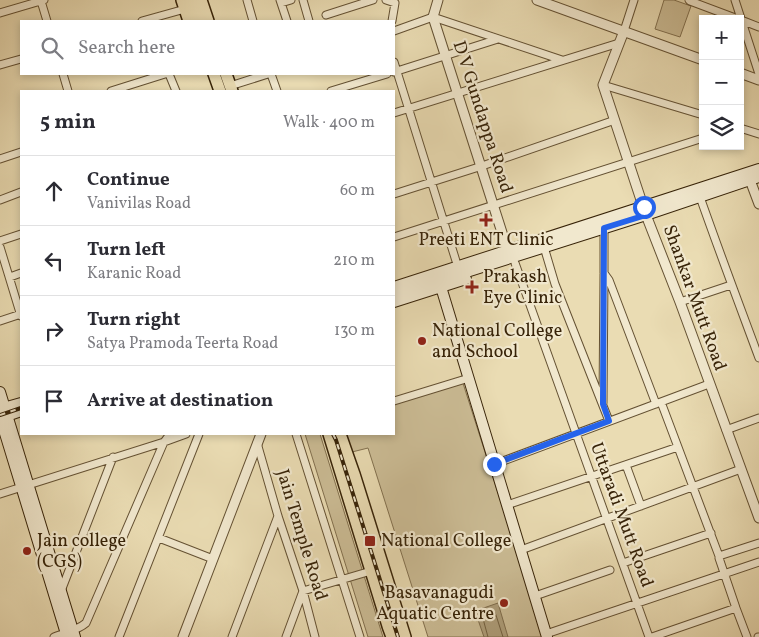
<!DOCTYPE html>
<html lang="en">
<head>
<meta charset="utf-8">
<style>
  :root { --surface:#fff; --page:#f2f2f3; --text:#2b2b33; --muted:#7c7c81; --line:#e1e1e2 }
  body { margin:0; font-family:Vollkorn,serif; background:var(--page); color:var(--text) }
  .controls { position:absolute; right:15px; top:15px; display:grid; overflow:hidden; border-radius:0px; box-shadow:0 2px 8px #0003 }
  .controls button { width:45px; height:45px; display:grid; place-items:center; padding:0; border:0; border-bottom:1px solid var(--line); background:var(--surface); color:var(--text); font:25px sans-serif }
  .stop { position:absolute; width:15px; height:15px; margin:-11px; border:4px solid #2563eb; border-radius:50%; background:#fff }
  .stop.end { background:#2563eb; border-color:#fff; box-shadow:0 1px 5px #0008 }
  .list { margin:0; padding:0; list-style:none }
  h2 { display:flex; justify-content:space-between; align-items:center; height:65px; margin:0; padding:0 20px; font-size:21px }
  h2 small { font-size:16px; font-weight:400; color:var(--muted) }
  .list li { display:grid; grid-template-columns:32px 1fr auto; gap:15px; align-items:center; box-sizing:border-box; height:70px; padding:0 20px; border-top:1px solid var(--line) }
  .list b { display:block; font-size:19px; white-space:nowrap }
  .list p { margin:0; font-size:16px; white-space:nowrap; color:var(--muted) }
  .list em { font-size:16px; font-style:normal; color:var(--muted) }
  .icon { flex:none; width:28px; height:28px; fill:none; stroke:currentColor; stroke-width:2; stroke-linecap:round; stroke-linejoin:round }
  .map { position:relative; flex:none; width:759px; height:637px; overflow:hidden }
  .search { position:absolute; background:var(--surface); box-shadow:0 2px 8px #0003; left:20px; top:20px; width:375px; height:55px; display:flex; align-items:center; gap:12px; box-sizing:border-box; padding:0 18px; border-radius:0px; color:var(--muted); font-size:19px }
  .panel { position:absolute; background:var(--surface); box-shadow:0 2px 8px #0003; left:20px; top:90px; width:375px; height:345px; border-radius:0px }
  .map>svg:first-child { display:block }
  .green { fill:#ccbd96; stroke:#82704f }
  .water { fill:#ad9d79; stroke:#7e6c4c }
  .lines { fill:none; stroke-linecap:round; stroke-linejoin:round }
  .shore { stroke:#726040; stroke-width:1 }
  .minor-casing { stroke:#645133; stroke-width:9 }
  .tertiary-casing { stroke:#645133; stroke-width:11 }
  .secondary-casing { stroke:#372308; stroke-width:12 }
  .primary-casing { stroke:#372308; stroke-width:14 }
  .minor { stroke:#f1e8ce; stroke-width:7 }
  .tertiary { stroke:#f1e8ce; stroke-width:9 }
  .secondary { stroke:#f1e8ce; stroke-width:10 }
  .primary { stroke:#eadcb3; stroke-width:11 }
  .rail-casing { stroke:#372308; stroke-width:4 }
  .rail { stroke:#f1e8ce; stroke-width:2; stroke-dasharray:5.5; stroke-linecap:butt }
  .route { stroke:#2563eb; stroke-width:6 }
  .poi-dot { fill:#8f2418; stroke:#f1e8ce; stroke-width:2 }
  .labels { text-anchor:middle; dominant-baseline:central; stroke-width:4.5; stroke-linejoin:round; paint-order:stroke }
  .street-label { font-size:18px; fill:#372308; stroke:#f1e8ce }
  .poi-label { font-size:18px; fill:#372308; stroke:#f1e8ce; text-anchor:start }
</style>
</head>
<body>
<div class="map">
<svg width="759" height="637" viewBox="0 0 759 637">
  <rect width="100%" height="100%" fill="#eadcb3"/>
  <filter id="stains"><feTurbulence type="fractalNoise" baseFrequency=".004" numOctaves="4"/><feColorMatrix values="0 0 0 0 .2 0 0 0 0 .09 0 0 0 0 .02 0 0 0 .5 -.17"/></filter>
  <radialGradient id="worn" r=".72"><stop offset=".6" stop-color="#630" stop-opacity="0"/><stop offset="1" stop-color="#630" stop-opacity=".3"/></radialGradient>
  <path class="green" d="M664,0H674L691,6L680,37L655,29Z
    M461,377L544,637H428L368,448L352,452L346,434H394V398Z
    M305,434H320L383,637H368Z"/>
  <path class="water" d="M498,603L508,637H484L475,611Z"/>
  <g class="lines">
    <path class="shore" d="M488,637L482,615L484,613L493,610L495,612L503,637"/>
    <defs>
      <path id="minor" d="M247,0L253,21
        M280,0L287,21
        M303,0L309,21
        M386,0L395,3L392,21
        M689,0L690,1L738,19
        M735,0L759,74
        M41,1L47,21
        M281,3L291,0
        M0,13L44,0
        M326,15L373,0
        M741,20L759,27
        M142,21L185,9
        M394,31L433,17L562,60
        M624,31L634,0
        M394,62L456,261
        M0,65L21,59
        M394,72L498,39
        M63,74L68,91
        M169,74L176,91
        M271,74L277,91
        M603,85L703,115
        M230,86L268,74
        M111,91L165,74
        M331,91L387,74
        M394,113L619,43
        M740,128L759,134
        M0,159L21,152
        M394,194L482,166L615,120
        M700,197C719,251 739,304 759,358
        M0,200L21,192
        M604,228V273L609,280L656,404
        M394,237L703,138
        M0,241L21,234
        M0,247L21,316
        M544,247L555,284L609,421
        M515,263L649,637
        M10,277L21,273
        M680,302L731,285
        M0,321L21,314
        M394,401L469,378
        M661,402L719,556L759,543
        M603,403L604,274
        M726,430L759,418
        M296,434L360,637
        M257,443L278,516L303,591L315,637
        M495,464L709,384
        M626,465L641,506
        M0,494L164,442L186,434
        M507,505L678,447
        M159,538L213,559
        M521,550L741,469
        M719,558L736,608L747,637
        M623,563L711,533
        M61,591L113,457
        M535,596L610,570
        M546,634L759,562
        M54,637C65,633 78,630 86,623L164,442L170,434
        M119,637L199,434
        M232,637L278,516
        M286,637L303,591L371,571
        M652,637L736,608
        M758,637H759"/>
      <path id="tertiary" d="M438,0L433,17L506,245
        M537,0L703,60
        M624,31L603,85L646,215L680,302L759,518
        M740,73L759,80
        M750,180L759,204
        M183,637L261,434"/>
      <path id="secondary" d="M394,287L759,169
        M441,287L547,637
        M394,295L646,215L759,177
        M394,302L466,279
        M0,392L75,637
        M0,409L21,403
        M0,417L67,637
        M1,418L21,411"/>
      <path id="primary" d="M182,0L189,21
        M191,0L197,21
        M201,0L208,21
        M214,74L220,91
        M226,74L232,91
        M329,434L388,626L392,637
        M340,434L354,474L405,637"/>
    </defs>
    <use href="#minor" class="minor-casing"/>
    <use href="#tertiary" class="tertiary-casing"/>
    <use href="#secondary" class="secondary-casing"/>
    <use href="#primary" class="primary-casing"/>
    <use href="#minor" class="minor"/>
    <use href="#tertiary" class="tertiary"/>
    <use href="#secondary" class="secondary"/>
    <use href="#primary" class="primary"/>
    <defs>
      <path id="rail" d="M0,415L21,408
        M333,434L336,440L398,637"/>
    </defs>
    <use href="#rail" class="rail-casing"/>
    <use href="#rail" class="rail"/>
  </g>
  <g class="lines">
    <path class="route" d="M494,464L609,421L603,404L604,228L646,215L644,207"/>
  </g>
  <g class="poi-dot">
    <path d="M483.5 212.5h5v5h5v5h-5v5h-5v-5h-5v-5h5z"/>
    <path d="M469.5 279.5h5v5h5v5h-5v5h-5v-5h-5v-5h5z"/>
    <circle cx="422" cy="341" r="5"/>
    <rect x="364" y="535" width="12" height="12" rx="2.5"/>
    <circle cx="27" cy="551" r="5"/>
    <circle cx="504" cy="603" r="5"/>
  </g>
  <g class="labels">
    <g class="street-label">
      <text transform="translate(482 117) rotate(72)">D V Gundappa Road</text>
      <text transform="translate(694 298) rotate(70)">Shankar Mutt Road</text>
      <text transform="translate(621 515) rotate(70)">Uttaradi Mutt Road</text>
      <text transform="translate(301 535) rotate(73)">Jain Temple Road</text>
    </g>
    <g class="poi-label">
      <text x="486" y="240" text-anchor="middle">Preeti ENT Clinic</text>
      <text x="483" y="277">Prakash<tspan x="483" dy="21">Eye Clinic</tspan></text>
      <text x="432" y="331">National College<tspan x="432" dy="21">and School</tspan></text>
      <text x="37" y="541">Jain college<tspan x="37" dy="21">(CGS)</tspan></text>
      <text x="381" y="541">National College</text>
      <text x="494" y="593" text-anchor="end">Basavanagudi<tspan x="494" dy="21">Aquatic Centre</tspan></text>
    </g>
  </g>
  <rect width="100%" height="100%" filter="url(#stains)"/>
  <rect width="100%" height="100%" fill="url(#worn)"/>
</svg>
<div class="controls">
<button>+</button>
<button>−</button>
<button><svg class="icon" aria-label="layers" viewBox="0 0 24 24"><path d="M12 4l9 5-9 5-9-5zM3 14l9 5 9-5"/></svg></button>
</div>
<div class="stop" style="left:644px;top:207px"></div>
<div class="stop end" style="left:494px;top:464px"></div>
<div class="search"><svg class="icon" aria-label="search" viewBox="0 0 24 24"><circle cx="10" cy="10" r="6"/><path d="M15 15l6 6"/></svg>Search here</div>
<section class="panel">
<h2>5 min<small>Walk · 400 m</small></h2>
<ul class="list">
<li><svg class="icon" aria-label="ahead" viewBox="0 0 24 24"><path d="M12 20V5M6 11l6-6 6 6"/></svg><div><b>Continue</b><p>Vanivilas Road</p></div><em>60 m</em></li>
<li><svg class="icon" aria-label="left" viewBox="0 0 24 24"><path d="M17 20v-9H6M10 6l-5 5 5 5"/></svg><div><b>Turn left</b><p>Karanic Road</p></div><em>210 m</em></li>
<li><svg class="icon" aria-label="right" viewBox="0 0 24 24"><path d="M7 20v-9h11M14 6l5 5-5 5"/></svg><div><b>Turn right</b><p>Satya Pramoda Teerta Road</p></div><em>130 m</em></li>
<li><svg class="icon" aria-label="arrive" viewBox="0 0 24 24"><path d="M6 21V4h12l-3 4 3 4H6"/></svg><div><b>Arrive at destination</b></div></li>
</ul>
</section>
</div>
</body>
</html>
